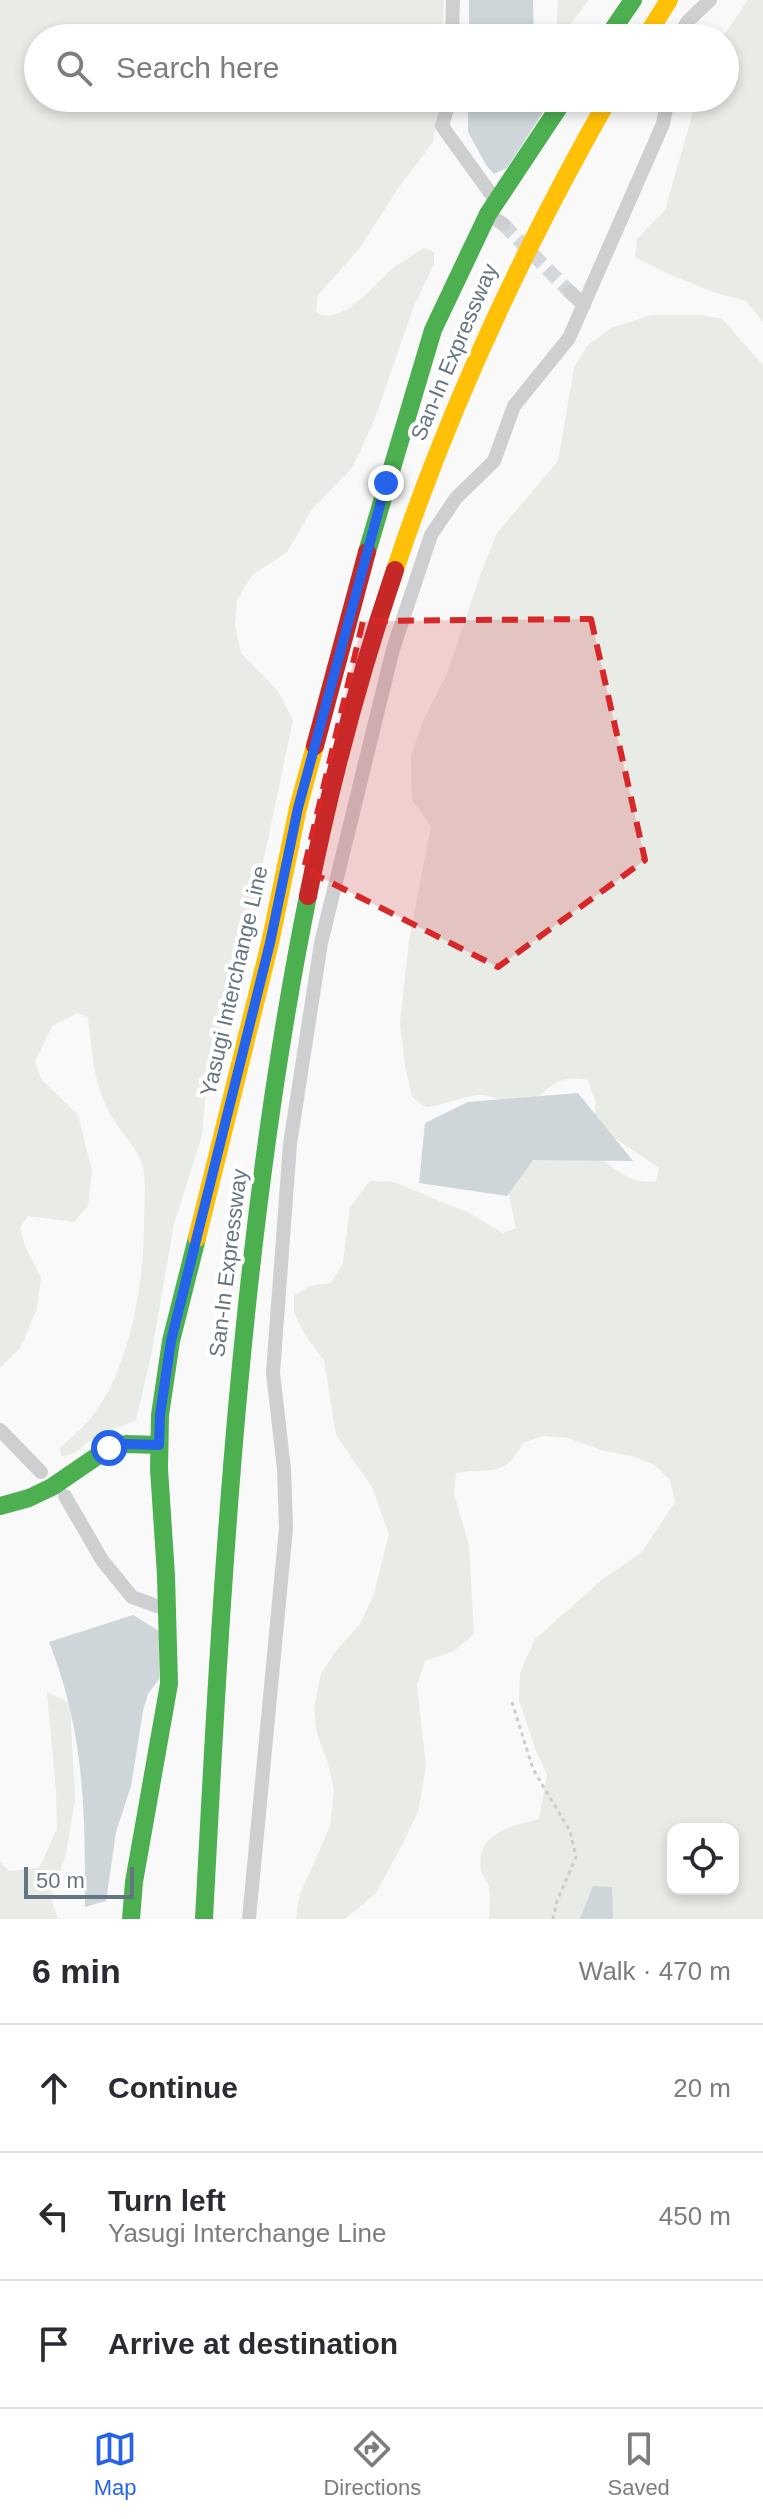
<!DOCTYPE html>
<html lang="en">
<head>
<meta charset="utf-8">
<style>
  :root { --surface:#fff; --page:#f7f7f7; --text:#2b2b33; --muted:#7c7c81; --line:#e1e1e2; --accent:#2563eb }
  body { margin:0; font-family:Helvetica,sans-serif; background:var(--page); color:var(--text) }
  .controls { position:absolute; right:24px; bottom:24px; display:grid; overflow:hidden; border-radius:16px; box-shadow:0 4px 12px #0003 }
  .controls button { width:72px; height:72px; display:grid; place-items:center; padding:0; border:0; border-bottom:2px solid var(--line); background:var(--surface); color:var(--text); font:40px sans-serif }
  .scale { position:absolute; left:24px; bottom:20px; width:110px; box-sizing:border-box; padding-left:8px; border:4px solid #657683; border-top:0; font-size:22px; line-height:28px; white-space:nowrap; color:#657683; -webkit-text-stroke:6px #fff; paint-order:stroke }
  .stop { position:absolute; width:24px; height:24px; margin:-18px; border:6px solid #2563eb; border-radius:50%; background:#fff }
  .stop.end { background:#2563eb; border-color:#fff; box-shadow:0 2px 8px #0008 }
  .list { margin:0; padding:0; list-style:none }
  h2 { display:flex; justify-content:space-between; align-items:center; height:104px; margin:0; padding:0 32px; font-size:34px }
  h2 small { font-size:26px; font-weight:400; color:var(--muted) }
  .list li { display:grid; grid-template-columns:52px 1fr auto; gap:24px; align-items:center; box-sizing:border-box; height:128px; padding:0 32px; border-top:2px solid var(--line) }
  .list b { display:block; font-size:30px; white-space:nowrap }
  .list p { margin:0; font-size:26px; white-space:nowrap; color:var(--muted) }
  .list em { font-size:26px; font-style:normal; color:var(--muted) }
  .icon { flex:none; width:44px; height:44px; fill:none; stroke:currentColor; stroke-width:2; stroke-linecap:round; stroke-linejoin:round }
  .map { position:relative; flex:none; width:763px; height:1919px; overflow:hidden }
  .search { position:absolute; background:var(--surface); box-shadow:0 4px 12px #0003; left:24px; right:24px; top:24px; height:88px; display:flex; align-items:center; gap:20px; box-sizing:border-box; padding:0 28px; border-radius:44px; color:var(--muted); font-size:30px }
  .sheet { height:488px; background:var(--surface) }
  nav { display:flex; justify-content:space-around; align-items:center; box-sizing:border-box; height:112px; border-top:2px solid var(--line); background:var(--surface); font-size:22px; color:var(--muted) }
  nav a { display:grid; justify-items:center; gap:4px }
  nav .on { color:var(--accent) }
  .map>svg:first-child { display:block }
  .green { fill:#e8ebe6; fill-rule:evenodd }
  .water { fill:#ced6d9 }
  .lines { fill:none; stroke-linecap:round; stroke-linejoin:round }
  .street-tunnel { stroke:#d4d8dc; stroke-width:14; stroke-dasharray:14 7; stroke-linecap:butt }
  .path { stroke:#cbcccd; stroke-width:3; stroke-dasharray:4 4; stroke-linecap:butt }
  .street { stroke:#cecfd0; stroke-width:14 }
  .fast { stroke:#4caf50; stroke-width:18 }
  .slow { stroke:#ffc107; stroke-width:18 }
  .jam { stroke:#c62828; stroke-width:18 }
  .route { stroke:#2563eb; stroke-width:10 }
  .marked { fill:#d62828; fill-opacity:0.2; stroke:#d62828; stroke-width:6; stroke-dasharray:16 10; stroke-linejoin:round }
  .labels { text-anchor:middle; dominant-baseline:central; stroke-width:8; stroke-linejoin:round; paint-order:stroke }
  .street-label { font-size:22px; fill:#657683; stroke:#fff }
</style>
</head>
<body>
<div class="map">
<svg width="763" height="1919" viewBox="0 0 763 1919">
  <rect width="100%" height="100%" fill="#f9f9f9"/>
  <path class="green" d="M0,0H444L442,38H38V98H441L433,142L399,187L359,249L318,295L316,311C339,332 379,278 397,265C406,259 415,254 424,248L434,252V264L413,308L374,421L352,468L312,509L287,552L252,575L237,600L235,625L241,653L278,691L293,720L267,844L205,1101L202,1136L174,1224L151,1356L136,1420C124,1427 112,1428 100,1434C85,1441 79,1456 61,1456L60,1448C70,1438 82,1429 91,1418C130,1370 145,1279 144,1219C144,1202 147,1180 142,1164C136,1145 118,1130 109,1112C93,1081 92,1051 88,1017L78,1013L52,1026L35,1061L41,1079L78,1115L92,1171L88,1206L74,1222L28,1216L20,1228L25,1246L41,1277L37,1309L20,1348L0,1368Z
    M558,0H589L559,38H556Z
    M748,0H763V322L746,301L716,293L673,276L635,257L637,239L665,210L697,98H725V38H722Z
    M651,315H702L722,319L763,365V1919H489C489,1909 491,1897 489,1887C488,1881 482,1876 481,1870C475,1833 512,1826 539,1819L547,1775L536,1751L519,1700L520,1673L535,1639L603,1579L642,1552L675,1502L670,1480L655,1465L635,1457L601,1450L568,1438L544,1436L523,1443C503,1479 492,1467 456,1473L454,1494L469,1545L474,1634L454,1651L425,1661L417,1685L426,1766L418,1812L399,1851L376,1893L345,1919H296L299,1897L330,1826L334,1790L327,1760L317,1734L314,1708L321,1674L336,1651L360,1624L374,1594L389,1534L372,1487L336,1435L324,1360L305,1335L294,1313V1296L309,1286L331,1283L343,1263L350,1207L370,1181L394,1182L469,1213L503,1233L516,1228L507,1185L531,1156C549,1155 571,1151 588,1154C611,1159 623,1186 656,1181L659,1168L606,1132L594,1121L596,1102L588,1080C550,1073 554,1093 525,1102C508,1108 497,1096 482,1095C469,1094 442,1106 426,1107L412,1097L405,1066L400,1023L409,940L431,826L412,800L411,756L423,721L447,674L481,573L497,533L558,461L574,368L587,346L611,328ZM673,1829H733V1889H673Z
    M47,1692L70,1703L75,1800L66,1853L51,1898L58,1919H0V1862L9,1871L39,1868L57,1829L56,1791Z"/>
  <path class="water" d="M469,0H533L534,38H469Z
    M468,98H552L507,168L494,174L486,165L468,132Z
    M578,1093L633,1161L533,1160L507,1196L419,1183L425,1123L468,1102Z
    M133,1615L159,1631V1679L148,1694L143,1711L131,1786L116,1832L106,1901L85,1907C85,1813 85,1732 49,1642Z
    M593,1886L612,1887L613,1919H580Z"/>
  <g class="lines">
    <path class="street-tunnel" d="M503,224L570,292"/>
    <path class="path" d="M512,1702L533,1769L570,1831L576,1857L557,1901L553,1919"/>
    <path class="street" d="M452,38L453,0
      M677,38L688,21L710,0
      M450,98L442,126L496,201
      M488,214L503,224
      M570,292L584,305
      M0,1430L41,1472
      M65,1496L102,1560L132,1597L165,1609
      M249,1919L286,1528L284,1469L273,1373L290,1144L321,943L393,649L431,535L456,498L494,461L514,406L569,338L663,124L668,98"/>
    <path class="fast" d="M607,38L633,0
      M367,552L433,330L488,214L565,98
      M0,1506L29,1498L52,1487L109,1448L126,1444L159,1445
      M131,1919L134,1882L169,1684L166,1575L159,1469L160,1415L171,1341L197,1238
      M204,1919C222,1576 240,1233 308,896"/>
    <path class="slow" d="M645,38L669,0
      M395,570C450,405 523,249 609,98
      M197,1238L270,943L298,808L315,746"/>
    <path class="jam" d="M315,746L367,552
      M308,896C330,786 359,676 395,570"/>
  </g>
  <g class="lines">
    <path class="route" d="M109,1448L126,1444L159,1445L160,1415L171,1341L270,943L298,808L386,483"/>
  </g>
  <path class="marked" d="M591,619L645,860L498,967L304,869L363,621Z"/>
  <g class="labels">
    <g class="street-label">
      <text transform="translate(454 352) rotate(-67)">San-In Expressway</text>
      <text transform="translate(234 981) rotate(-77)">Yasugi Interchange Line</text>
      <text transform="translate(228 1263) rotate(-83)">San-In Expressway</text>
    </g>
  </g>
</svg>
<div class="controls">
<button><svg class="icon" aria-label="locate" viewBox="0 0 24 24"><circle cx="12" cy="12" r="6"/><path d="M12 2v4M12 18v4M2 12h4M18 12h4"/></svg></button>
</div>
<div class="scale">50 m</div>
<div class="stop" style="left:109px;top:1448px"></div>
<div class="stop end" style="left:386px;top:483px"></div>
<div class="search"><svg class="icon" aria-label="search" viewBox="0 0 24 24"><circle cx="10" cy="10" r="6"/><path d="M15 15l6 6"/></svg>Search here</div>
</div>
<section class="sheet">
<h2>6 min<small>Walk · 470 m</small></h2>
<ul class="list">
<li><svg class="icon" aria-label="ahead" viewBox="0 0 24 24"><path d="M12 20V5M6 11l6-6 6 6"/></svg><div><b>Continue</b></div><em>20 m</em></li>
<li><svg class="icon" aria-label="left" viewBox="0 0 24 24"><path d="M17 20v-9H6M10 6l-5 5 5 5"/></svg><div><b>Turn left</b><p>Yasugi Interchange Line</p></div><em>450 m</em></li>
<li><svg class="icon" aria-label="arrive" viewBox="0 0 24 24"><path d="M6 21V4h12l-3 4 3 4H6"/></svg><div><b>Arrive at destination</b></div></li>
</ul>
</section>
<nav>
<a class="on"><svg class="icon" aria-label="map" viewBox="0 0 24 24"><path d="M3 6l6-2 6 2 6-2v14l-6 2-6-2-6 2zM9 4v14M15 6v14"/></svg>Map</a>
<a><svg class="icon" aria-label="directions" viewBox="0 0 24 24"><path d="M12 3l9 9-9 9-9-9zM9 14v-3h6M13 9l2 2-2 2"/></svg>Directions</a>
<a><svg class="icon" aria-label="saved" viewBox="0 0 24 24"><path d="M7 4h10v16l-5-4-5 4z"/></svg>Saved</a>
</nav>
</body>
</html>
